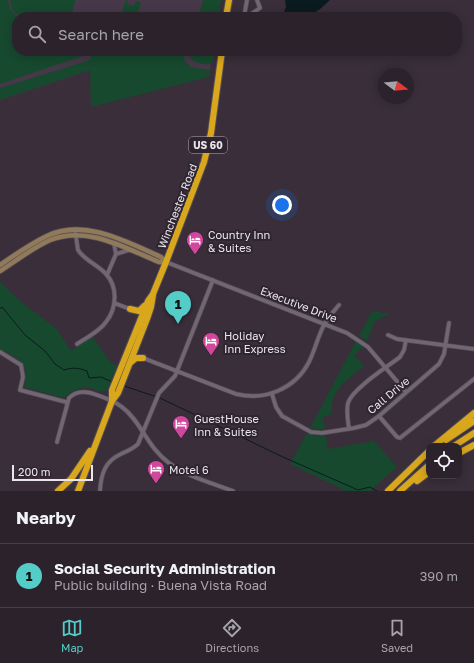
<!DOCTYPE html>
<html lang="en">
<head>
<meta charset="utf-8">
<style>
  :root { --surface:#2b222c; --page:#332a34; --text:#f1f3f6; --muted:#a6a4a9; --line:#473f48; --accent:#54cdc8 }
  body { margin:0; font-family:"Golos Text",sans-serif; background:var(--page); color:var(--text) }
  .controls { position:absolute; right:12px; bottom:12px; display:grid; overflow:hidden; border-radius:8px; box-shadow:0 2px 10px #0003 }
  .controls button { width:36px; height:36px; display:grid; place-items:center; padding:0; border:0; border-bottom:1px solid var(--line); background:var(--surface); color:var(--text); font:20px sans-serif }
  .compass { position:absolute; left:378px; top:68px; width:36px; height:36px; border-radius:50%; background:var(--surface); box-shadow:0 2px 10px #0003; rotate:106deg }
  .scale { position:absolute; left:12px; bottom:10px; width:81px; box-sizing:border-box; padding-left:4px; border:2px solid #ebe5ec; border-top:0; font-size:11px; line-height:14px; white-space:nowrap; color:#ebe5ec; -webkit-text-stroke:3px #2e2530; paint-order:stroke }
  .you { position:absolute; left:282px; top:205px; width:14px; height:14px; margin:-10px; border:3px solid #fff; border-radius:50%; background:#1a73e8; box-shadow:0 0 0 6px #1a73e833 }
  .badge { display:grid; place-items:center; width:26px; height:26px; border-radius:50%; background:var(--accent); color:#111; font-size:13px; font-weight:700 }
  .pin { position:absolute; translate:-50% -33px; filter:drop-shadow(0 1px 2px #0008) }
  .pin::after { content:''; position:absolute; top:21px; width:14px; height:12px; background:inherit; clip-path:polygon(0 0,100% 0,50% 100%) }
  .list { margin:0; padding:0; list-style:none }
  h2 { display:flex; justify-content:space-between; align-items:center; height:52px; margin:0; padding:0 16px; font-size:17px }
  h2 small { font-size:13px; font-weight:400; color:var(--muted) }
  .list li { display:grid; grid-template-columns:26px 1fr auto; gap:12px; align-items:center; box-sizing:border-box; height:64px; padding:0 16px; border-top:1px solid var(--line) }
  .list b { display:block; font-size:15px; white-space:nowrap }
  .list p { margin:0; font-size:13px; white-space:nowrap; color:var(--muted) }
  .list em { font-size:13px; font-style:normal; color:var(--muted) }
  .icon { flex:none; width:22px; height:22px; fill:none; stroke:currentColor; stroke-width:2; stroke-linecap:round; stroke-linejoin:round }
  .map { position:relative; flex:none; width:474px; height:491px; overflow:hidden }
  .search { position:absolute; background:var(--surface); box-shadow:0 2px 10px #0003; left:12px; right:12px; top:12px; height:44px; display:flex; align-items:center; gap:10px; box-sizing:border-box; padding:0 14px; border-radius:16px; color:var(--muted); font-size:15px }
  .sheet { height:116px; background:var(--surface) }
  nav { display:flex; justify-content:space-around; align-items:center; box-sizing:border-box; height:56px; border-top:1px solid var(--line); background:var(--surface); font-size:11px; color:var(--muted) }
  nav a { display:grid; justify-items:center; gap:2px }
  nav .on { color:var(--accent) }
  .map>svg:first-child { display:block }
  .built { fill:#463848 }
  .green { fill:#17492f }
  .water { fill:#0a1b20 }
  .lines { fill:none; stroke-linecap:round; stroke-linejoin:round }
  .stream { stroke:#0a1b20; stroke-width:1 }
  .street-casing { stroke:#554c56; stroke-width:5 }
  .secondary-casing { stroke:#554c56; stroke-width:6 }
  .highway-casing { stroke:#554c56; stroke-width:8 }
  .street { stroke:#726673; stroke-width:3.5 }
  .secondary { stroke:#917a59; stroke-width:4.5 }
  .highway { stroke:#d9a71c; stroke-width:6 }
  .labels { text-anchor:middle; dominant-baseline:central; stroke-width:4; stroke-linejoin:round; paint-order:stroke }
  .shield { fill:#2e2530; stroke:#b2abb4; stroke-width:1 }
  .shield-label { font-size:10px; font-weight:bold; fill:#ebe5ec }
  .street-label { font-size:11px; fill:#ebe5ec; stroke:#2e2530 }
  .poi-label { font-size:11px; fill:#ebe5ec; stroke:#2e2530; text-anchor:start }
</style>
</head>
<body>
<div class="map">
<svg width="474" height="491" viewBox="0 0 474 491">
  <rect width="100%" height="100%" fill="#392e3a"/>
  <path class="built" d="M0,0H219L217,17H17V51H213L209,77L90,70L0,100Z"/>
  <path class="green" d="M0,0H8L10,9L17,17V51H88L86,55L0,84Z
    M10,0H75V2L71,17H21L12,10Z
    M126,0H128L127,4L134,6L136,1L141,3L137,17H120Z
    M203,0H221L219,17H198Z
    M92,51H185L184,60L191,67L210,70L209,77L91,107L90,70L0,100V88L90,60Z
    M188,51H215L214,60L210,64C200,65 190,63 188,51Z
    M0,282L19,300L57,329L71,351L92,336L110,362L117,366L107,390C100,394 96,389 88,388C78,387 71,392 64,398L24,387C29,362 21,360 0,349Z
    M372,311L390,314L375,321L367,341L359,336Z
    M356,341L364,347L354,355L364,366C345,382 332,388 331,415L323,416L325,430L310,428Z
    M307,433L317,436H326L328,449L374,441L397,467L370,491H346L290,464Z"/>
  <path class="water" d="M285,0H330C314,16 308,17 286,17L284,12L286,7Z"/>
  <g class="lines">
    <path class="stream" d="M0,309L2,307L25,335L45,351L55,364L64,370C73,367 79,368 87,371L89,378L101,377L112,382
      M124,386L160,398L283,457L358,490L370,487L377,491"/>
    <defs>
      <path id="street" d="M245,14L248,16L260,8L257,0
        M244,17L247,0
        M75,230L78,250C84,260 98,265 106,274C118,287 117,308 106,322C99,332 86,338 77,344
        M116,254L129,250
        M166,262L347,333L368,347L406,392
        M107,275L116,254L114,244
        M114,303L130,309
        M388,335L397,339L474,349
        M0,352L21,365L23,377L20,390L66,402
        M143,358L236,394C265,401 295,389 309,362C315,350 318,336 324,325C328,317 334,311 339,305
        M272,394L276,407L282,416L311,432L322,433L354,428L366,425L379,416L439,364L444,354L449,323
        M379,416L397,437L400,438L474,379
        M349,429C348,421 346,412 348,403C352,389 387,367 400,357L404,350L406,340
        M57,442L69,398C77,390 87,391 97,395C106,398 114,401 122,407C141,421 147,447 169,463C188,477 212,483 233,491
        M100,491C101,474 105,461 121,454C127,451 133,449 138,444L159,393L175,376L213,280"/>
      <path id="secondary" d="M0,265C15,255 30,244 47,236C84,218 127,242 161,257L166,262
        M0,271C16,261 32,248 50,240C87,225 125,248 159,262H166"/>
      <path id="highway" d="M226,17L229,0
        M130,309L139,311L144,306
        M130,363L136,358H143
        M112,401V390L148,301L153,294L166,262L204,162L211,133L222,51
        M446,440L474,421
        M434,446L474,413
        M454,446L474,433
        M459,453L474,445
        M417,481L429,472
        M58,491L71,479L90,451
        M78,491L112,401L118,393L147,319L151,307L153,295
        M388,491L429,451
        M400,491L429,465"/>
    </defs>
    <use href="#street" class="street-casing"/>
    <use href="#secondary" class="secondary-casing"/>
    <use href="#highway" class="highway-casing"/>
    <use href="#street" class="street"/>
    <use href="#secondary" class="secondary"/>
    <use href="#highway" class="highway"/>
  </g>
  <defs>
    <symbol id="hotel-pin" viewBox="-11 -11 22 30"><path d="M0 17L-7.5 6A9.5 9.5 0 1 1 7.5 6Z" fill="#d1479c" stroke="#2e2530"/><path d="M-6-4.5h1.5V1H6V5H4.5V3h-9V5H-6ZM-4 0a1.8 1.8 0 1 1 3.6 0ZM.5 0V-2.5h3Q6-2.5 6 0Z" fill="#fff"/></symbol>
  </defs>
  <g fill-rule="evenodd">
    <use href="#hotel-pin" x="185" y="230" width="20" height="27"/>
    <use href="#hotel-pin" x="201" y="331" width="20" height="27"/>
    <use href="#hotel-pin" x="171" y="414" width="20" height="27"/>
    <use href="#hotel-pin" x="146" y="459" width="20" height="27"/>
  </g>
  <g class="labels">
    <rect class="shield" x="189" y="137" width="38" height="16" rx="3"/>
    <g class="shield-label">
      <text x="208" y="145">US 60</text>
    </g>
    <g class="street-label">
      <text transform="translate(177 206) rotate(-69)">Winchester Road</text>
      <text transform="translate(299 304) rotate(21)">Executive Drive</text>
      <text transform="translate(388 395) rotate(-40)">Call Drive</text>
    </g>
    <g class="poi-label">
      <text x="208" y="234">Country Inn<tspan x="208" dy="13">&amp; Suites</tspan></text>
      <text x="224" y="335">Holiday<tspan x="224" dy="13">Inn Express</tspan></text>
      <text x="194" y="418">GuestHouse<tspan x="194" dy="13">Inn &amp; Suites</tspan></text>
      <text x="169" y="469">Motel 6</text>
    </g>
  </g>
</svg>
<div class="controls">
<button><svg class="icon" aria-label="locate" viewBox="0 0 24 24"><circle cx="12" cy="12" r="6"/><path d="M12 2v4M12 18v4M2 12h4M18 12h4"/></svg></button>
</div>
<svg class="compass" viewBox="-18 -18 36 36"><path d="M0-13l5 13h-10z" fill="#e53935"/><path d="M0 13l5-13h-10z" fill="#a6a4a9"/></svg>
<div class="scale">200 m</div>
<div class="you"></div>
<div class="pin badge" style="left:178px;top:324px">1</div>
<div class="search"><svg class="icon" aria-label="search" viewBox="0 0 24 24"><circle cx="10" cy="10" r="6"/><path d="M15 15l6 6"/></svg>Search here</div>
</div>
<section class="sheet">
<h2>Nearby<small></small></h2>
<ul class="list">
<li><span class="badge">1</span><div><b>Social Security Administration</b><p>Public building · Buena Vista Road</p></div><em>390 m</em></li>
</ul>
</section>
<nav>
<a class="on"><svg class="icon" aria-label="map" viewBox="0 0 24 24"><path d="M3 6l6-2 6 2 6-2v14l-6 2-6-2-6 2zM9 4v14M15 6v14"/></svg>Map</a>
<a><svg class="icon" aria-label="directions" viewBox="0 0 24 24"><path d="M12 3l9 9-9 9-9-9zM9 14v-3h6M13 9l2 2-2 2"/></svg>Directions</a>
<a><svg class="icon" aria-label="saved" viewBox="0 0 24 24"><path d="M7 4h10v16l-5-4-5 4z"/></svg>Saved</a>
</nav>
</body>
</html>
